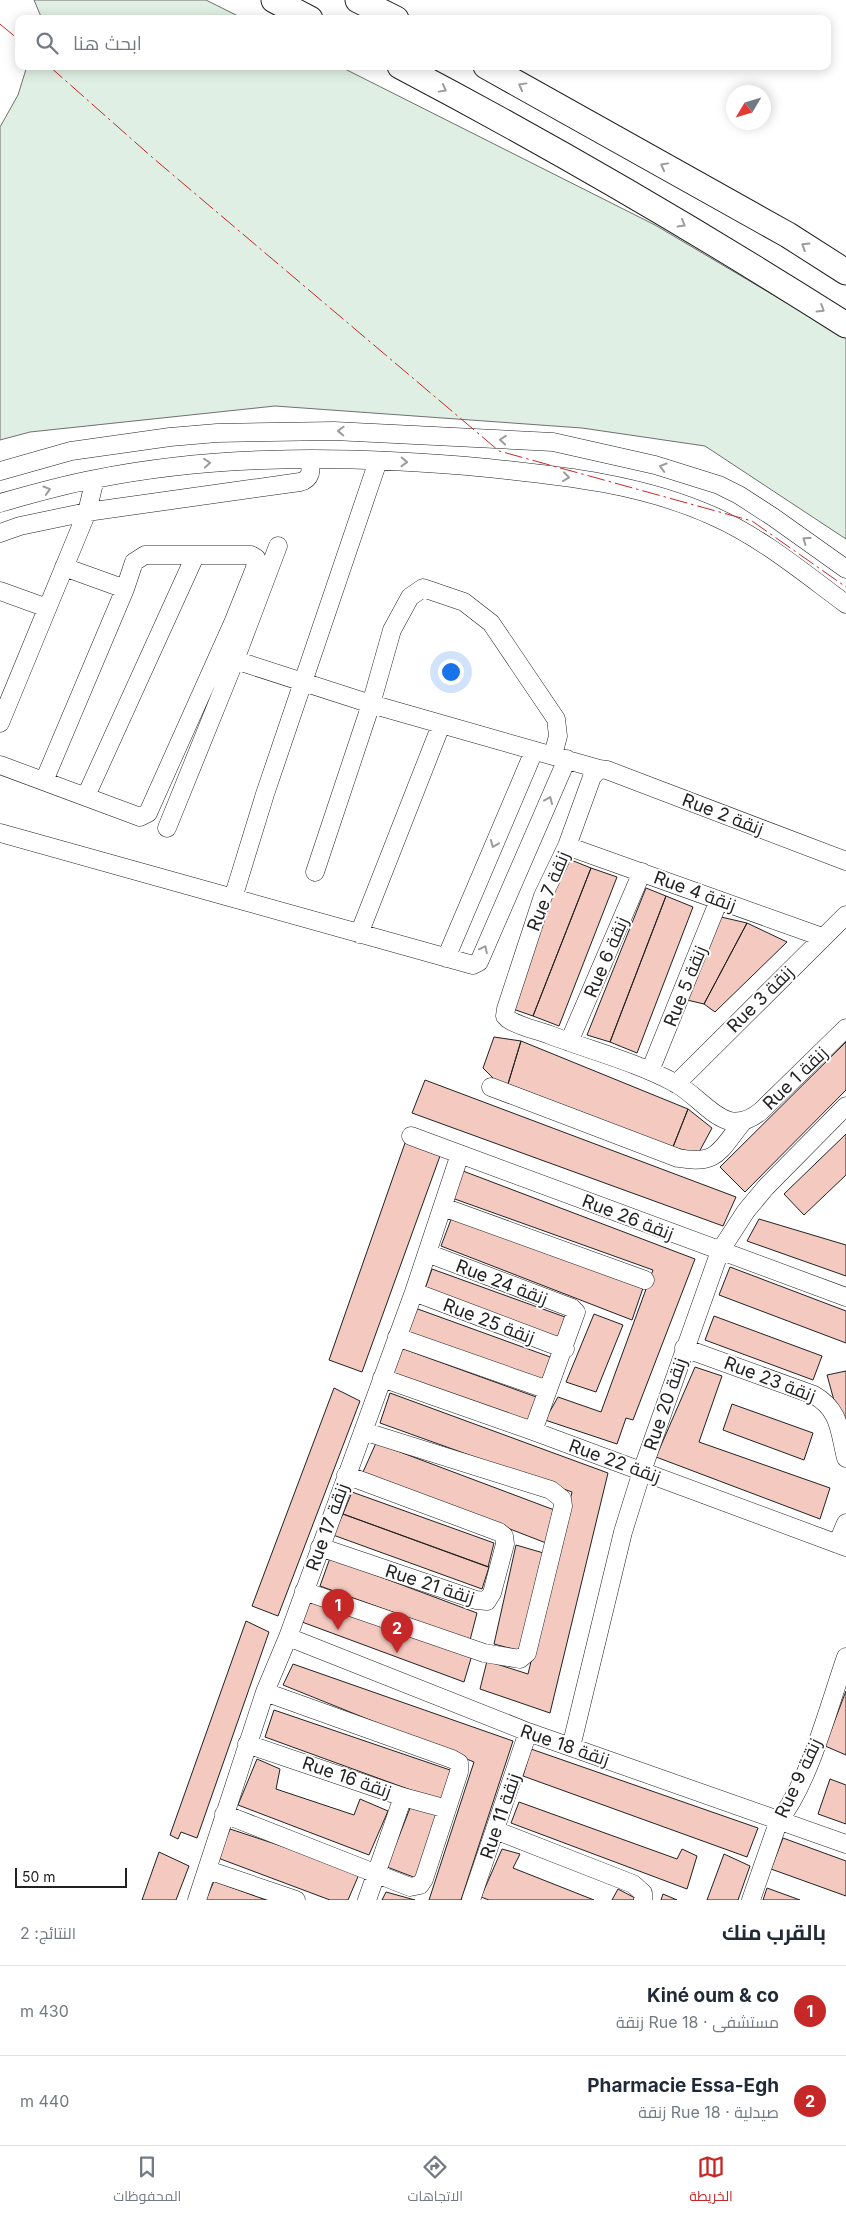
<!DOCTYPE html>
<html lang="ar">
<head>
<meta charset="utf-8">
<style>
  :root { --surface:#fff; --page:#f6f6f7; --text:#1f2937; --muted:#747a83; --line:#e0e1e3; --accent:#c62828 }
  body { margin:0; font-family:Inter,Cairo,sans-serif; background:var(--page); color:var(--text); direction:rtl }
  .compass { position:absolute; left:726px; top:85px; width:45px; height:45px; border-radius:50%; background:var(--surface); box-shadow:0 2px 12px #0003; rotate:232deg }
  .scale { position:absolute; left:15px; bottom:12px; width:112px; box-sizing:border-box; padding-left:5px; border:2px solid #222; border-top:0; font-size:14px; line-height:18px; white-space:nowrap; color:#222; -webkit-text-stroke:4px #fff; paint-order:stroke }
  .you { position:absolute; left:450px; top:671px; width:18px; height:18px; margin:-12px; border:4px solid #fff; border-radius:50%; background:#1a73e8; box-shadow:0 0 0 8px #1a73e833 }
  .badge { display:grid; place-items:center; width:32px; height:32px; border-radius:50%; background:var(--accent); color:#fff; font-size:16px; font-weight:700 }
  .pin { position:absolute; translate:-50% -41px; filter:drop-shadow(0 1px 2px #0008) }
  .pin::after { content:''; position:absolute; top:26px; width:18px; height:15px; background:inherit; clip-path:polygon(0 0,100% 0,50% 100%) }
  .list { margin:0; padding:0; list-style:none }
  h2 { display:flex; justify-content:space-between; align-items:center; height:65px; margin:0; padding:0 20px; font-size:21px }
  h2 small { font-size:16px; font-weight:400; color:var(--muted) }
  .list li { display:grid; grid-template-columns:32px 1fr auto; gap:15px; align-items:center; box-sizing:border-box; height:90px; padding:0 20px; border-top:1px solid var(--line) }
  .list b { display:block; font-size:19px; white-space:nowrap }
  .list p { margin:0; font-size:16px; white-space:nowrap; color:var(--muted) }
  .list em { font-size:16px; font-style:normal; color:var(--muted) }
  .icon { flex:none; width:28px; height:28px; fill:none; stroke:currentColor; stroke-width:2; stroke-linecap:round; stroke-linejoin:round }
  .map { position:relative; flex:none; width:846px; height:1900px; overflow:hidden; direction:ltr }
  .search { position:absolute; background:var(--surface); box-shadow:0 2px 12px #0003; left:15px; right:15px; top:15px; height:55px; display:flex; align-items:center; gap:12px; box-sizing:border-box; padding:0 18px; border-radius:10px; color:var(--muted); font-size:19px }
  .sheet { height:245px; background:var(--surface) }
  nav { display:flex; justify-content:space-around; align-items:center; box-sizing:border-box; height:70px; border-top:1px solid var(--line); background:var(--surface); font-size:14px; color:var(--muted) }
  nav a { display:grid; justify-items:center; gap:2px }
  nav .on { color:var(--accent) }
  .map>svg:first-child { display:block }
  .green { fill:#e0efe3; stroke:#6f6f6f }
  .building { fill:#f3c9c0; stroke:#222 }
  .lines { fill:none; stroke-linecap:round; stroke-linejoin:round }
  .minor-casing { stroke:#222; stroke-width:19 }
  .highway-casing { stroke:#222; stroke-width:27 }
  .minor { stroke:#fff; stroke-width:18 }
  .highway { stroke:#fff; stroke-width:25 }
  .power { stroke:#c62828; stroke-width:1; stroke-dasharray:18 4 2.5 4; stroke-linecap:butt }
  .oneway { stroke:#9c9c9c }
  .labels { text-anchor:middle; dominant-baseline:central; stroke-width:4; stroke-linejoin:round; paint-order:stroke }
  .street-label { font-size:18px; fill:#222; stroke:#fff }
</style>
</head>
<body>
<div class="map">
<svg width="846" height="1900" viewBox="0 0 846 1900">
  <rect width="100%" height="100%" fill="#fff"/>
  <path class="green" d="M34,0H206L244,19H42Z
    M27,66H339L655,225L846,338V539L705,446L582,428L275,406L30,432L0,440V127L18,95Z"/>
  <path class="building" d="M566,858L591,868L533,1016L510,1008Z
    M591,868L617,877L559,1026L533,1016Z
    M646,888L666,896L610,1042L587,1035Z
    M666,896L693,907L637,1053L610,1042Z
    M721,917L747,923L704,1004L687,1000Z
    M747,923L787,942L715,1012L704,1004Z
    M494,1037L521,1041L508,1084L496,1081L483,1068Z
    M521,1041L688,1109L673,1147L508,1084Z
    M846,1042V1090L745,1192L720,1167Z
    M425,1080L736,1197L723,1226L412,1113Z
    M688,1109L712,1128L698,1154L673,1147Z
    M846,1134V1175L804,1215L784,1194Z
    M405,1143L440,1156L362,1372L329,1360Z
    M463,1171L695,1259L633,1420L626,1418L617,1444L545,1420L558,1397L601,1412L653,1270L452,1198Z
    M452,1217L643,1288L632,1320L441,1246Z
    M759,1219L846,1245V1276L747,1241Z
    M730,1267L846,1311V1343L719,1295Z
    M432,1269L565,1317L558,1337L425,1289Z
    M415,1308L553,1358L544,1383L406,1333Z
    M594,1314L623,1325L596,1392L566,1382Z
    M714,1316L822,1356L813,1380L705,1340Z
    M401,1348L539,1398L530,1422L392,1373Z
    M695,1367L722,1376L699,1442L830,1488L820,1519L656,1457Z
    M846,1371V1444L827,1375Z
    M334,1388L360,1401L278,1616L252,1606Z
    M390,1393L608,1473L550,1713L480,1689L487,1661L528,1674L572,1492L380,1423Z
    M732,1404L813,1433L804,1460L723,1430Z
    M376,1443L557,1511L546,1543L363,1472Z
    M352,1492L494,1543L488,1567L343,1514Z
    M343,1514L489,1567L482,1589L333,1535Z
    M516,1545L547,1554L524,1652L494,1644Z
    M330,1558L477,1613L470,1640L320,1586Z
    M311,1600L472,1655L464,1682L302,1622Z
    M246,1621L269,1632L197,1838L181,1832L178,1839L170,1835Z
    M293,1664L513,1741L461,1900H429L474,1762L283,1685Z
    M846,1691V1755L825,1746Z
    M274,1710L453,1771L441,1801L265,1737Z
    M531,1749L758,1828L747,1857L523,1776Z
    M257,1759L280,1769L276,1789L354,1815L360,1799L388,1811L369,1855L238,1805Z
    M830,1779L846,1785V1824L818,1814Z
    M519,1802L677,1859L682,1849L697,1856L687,1889L511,1823Z
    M412,1803L439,1814L416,1878L387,1867Z
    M230,1829L360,1872L348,1900H330L218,1858Z
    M783,1838L846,1861V1896L771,1869Z
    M502,1849L520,1854L513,1868L594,1900H489L481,1897Z
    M159,1852L189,1866L176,1900H142Z
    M724,1854L750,1866L738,1900H707Z
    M214,1881L266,1900H206Z
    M767,1888L800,1900H763Z
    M618,1889L635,1898L634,1900H612Z
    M386,1892L415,1900H382Z
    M663,1894L677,1900H661Z"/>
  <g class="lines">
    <defs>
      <path id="minor" d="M378,461L265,794L233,898L473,965L479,962L567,759
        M0,471L71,451L170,437L217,433L334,431L553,442L655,465L719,485L739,495L773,517L846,569
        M0,503C31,494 63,485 95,479C224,453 357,456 488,468C565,476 642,484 713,516C761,537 804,573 846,604
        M0,533L20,526L87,512L300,482C312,479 311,470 310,460
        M64,567L125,589
        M0,591L47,608
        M235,660L278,546
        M0,723L87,512L95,479
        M0,765L140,817L148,813L233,623L255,568L256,558L251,555H145L134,562L125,589L44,781
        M599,769L592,777L567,846L543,896L506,1009L505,1016L508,1019C520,1027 537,1030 550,1035C592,1051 636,1062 675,1083C706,1100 725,1141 761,1111L846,1028
        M86,796L195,556
        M167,828L235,660L371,704L599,769L607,770L846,861
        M0,833L233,898
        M567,846L822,937
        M315,872L371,704L392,630L410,597L423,588L464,602L491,623L556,719L558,736L553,755
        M359,934L441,725
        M446,958L534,751
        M569,1042L642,872
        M650,1071L719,900
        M676,1084L846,915
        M491,1087L678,1158C718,1165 719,1151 742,1123
        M411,1136L846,1297
        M443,1207L645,1280
        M427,1253L572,1308L576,1312L533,1431
        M414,1292L565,1349
        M397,1337L548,1390
        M684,1348L814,1395C840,1410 839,1430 846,1458
        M382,1378L533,1431L846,1547
        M837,1544L846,1523
        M320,1547L476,1600L487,1601L492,1593L505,1544L504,1536L499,1532L346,1475
        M304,1591L484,1653L520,1659L527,1653L563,1506L562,1499L551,1490L363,1431
        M288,1637L528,1732L846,1844
        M247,1744L403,1797L447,1809
        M571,1747L623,1532L642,1471L720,1251L746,1211L766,1187L846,1106
        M224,1814L410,1887L420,1885L424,1879L459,1772V1763L452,1759L265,1692
        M495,1830L633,1884L643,1893V1900
        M208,1870L296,1900
        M197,1900L265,1692L288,1637L414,1292L460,1154
        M367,1900L403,1797
        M471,1900L528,1732
        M751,1900L779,1820C809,1784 830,1702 846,1657"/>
      <path id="highway" d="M274,0L310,19
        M358,0L396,19
        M400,66C552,146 701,233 846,325
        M486,66L788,235L846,272"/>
    </defs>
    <use href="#minor" class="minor-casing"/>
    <use href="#highway" class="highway-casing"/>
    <use href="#minor" class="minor"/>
    <use href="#highway" class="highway"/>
    <path class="power" d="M0,24L19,40
      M49,66L153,158L499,451L752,521L846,587"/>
  </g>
  <defs><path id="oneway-chevron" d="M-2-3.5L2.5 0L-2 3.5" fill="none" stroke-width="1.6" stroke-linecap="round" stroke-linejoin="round" transform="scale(1.25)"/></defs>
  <g class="oneway">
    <use href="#oneway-chevron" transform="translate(522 86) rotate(-151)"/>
    <use href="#oneway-chevron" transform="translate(443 89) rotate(29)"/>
    <use href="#oneway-chevron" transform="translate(664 166) rotate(-151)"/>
    <use href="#oneway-chevron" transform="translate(682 224) rotate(30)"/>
    <use href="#oneway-chevron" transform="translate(805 246) rotate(-148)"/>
    <use href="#oneway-chevron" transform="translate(821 309) rotate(32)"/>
    <use href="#oneway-chevron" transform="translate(341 431) rotate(-178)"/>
    <use href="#oneway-chevron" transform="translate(503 440) rotate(-176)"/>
    <use href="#oneway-chevron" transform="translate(404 462) rotate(2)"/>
    <use href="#oneway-chevron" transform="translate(207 463) rotate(-5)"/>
    <use href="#oneway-chevron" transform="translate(663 467) rotate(-164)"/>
    <use href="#oneway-chevron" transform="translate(566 477) rotate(7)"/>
    <use href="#oneway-chevron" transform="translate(47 490) rotate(-16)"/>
    <use href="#oneway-chevron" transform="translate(806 540) rotate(-144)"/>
    <use href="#oneway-chevron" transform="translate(549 800) rotate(-67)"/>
    <use href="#oneway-chevron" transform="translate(494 844) rotate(112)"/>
    <use href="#oneway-chevron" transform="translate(484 949) rotate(-64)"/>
  </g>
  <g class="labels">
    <g class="street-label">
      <text transform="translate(723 814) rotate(21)">Rue 2 زنقة</text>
      <text transform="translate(548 891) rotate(-68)">Rue 7 زنقة</text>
      <text transform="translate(695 891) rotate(20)">Rue 4 زنقة</text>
      <text transform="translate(606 957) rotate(-67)">Rue 6 زنقة</text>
      <text transform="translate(685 986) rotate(-68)">Rue 5 زنقة</text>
      <text transform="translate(760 999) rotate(-45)">Rue 3 زنقة</text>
      <text transform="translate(795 1078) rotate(-44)">Rue 1 زنقة</text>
      <text transform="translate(628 1217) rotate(21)">Rue 26 زنقة</text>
      <text transform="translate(502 1282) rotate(21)">Rue 24 زنقة</text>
      <text transform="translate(489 1321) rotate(21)">Rue 25 زنقة</text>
      <text transform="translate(770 1379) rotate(21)">Rue 23 زنقة</text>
      <text transform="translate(665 1404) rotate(-71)">Rue 20 زنقة</text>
      <text transform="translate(615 1461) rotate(20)">Rue 22 زنقة</text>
      <text transform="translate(327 1527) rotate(-70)">Rue 17 زنقة</text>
      <text transform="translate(430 1584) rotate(18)">Rue 21 زنقة</text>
      <text transform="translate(565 1745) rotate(19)">Rue 18 زنقة</text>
      <text transform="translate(347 1777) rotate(19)">Rue 16 زنقة</text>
      <text transform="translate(798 1778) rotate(-65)">Rue 9 زنقة</text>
      <text transform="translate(500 1816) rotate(-71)">Rue 11 زنقة</text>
    </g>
  </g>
</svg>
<svg class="compass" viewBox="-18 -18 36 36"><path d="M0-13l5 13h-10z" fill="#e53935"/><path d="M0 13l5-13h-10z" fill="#747a83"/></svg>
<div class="scale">50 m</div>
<div class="you"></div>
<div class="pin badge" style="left:338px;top:1630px">1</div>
<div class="pin badge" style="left:397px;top:1653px">2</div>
<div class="search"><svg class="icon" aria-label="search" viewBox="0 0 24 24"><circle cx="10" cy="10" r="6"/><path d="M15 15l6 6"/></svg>ابحث هنا</div>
</div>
<section class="sheet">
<h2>بالقرب منك<small>النتائج: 2</small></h2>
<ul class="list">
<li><span class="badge">1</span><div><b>Kiné oum &amp; co</b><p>مستشفى · Rue 18 زنقة</p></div><em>430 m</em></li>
<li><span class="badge">2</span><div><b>Pharmacie Essa-Egh</b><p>صيدلية · Rue 18 زنقة</p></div><em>440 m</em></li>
</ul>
</section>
<nav>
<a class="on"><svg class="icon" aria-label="map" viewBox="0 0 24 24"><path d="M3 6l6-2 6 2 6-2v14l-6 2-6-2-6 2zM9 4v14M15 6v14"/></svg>الخريطة</a>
<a><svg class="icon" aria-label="directions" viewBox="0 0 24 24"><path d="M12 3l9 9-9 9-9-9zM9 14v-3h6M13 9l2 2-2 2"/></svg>الاتجاهات</a>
<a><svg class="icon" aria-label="saved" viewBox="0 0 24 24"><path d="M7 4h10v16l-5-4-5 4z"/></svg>المحفوظات</a>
</nav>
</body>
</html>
